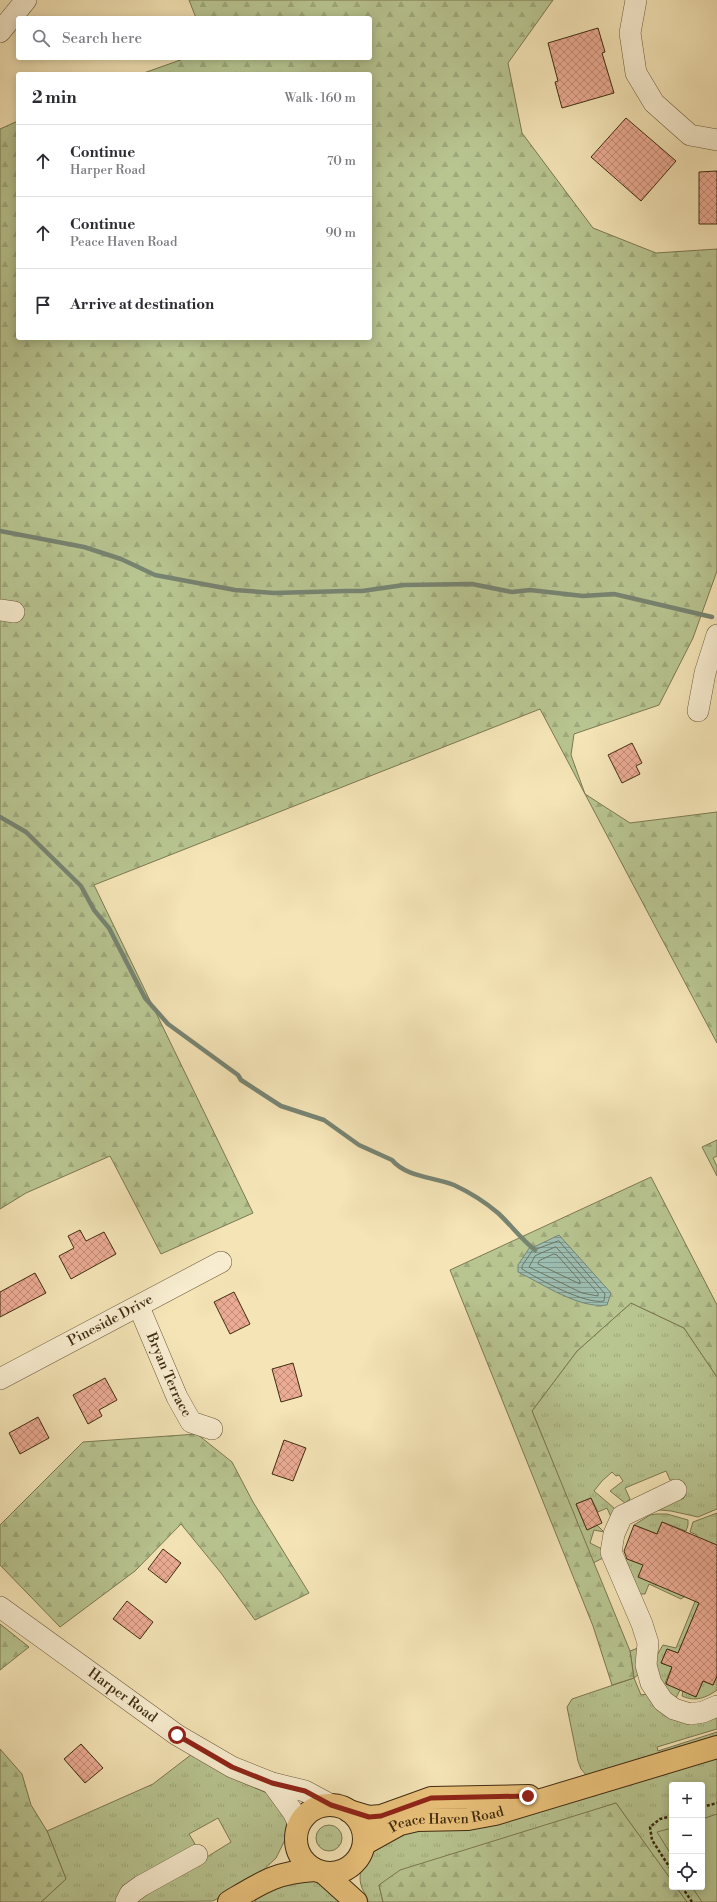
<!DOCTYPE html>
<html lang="en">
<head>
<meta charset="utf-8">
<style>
  :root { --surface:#fff; --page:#f2f2f3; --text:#2b2b33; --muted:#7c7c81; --line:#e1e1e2 }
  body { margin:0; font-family:"Libre Bodoni",serif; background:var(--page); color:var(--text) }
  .controls { position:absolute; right:12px; bottom:12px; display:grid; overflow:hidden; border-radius:4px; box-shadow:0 2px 10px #0003 }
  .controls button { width:36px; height:36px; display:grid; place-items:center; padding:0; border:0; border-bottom:1px solid var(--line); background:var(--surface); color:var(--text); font:20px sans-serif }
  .stop { position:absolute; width:12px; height:12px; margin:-9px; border:3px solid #8f2418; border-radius:50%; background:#fff }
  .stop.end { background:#8f2418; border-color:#fff; box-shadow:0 1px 4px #0008 }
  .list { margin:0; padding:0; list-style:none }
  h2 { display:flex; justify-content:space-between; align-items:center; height:52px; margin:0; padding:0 16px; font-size:17px }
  h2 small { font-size:13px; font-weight:400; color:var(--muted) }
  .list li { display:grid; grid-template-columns:26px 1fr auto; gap:12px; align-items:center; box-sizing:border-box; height:72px; padding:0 16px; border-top:1px solid var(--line) }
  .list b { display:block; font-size:15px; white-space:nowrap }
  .list p { margin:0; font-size:13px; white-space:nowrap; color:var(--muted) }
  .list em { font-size:13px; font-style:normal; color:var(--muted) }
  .icon { flex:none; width:22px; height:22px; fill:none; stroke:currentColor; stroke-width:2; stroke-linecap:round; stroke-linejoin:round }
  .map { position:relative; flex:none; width:717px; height:1902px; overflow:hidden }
  .search { position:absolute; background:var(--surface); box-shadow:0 2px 10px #0003; left:16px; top:16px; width:356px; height:44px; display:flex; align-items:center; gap:10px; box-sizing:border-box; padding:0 14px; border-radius:4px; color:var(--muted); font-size:15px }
  .panel { position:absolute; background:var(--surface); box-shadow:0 2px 10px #0003; left:16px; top:72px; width:356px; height:268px; border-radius:4px }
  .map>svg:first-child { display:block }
  .grass { fill:url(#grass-tufts); stroke:#7c7851 }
  .forest { fill:url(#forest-firs); stroke:#7c7851 }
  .pitch { fill:#b8c591; stroke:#7c7851 }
  .water { fill:url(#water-rules); stroke:#778472 }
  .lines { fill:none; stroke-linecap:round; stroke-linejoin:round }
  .shore { stroke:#6e7562; stroke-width:1 }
  .stream { stroke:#778472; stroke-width:4.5 }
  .building { fill:url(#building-cross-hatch); stroke:#402c11 }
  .minor-casing { stroke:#6d5a3a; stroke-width:22 }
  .major-casing { stroke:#402c11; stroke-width:24 }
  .path { stroke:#402c11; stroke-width:2.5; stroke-dasharray:3 2; stroke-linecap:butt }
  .minor { stroke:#f8edd0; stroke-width:21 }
  .major { stroke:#eac27b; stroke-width:22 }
  .route { stroke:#8f2418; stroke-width:5 }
  .labels { text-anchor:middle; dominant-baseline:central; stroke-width:4; stroke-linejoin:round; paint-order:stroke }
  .street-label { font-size:14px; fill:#402c11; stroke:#f8edd0 }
</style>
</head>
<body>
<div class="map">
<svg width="717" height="1902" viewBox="0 0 717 1902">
  <defs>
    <pattern id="grass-tufts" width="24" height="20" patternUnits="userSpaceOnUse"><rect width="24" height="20" fill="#b8c591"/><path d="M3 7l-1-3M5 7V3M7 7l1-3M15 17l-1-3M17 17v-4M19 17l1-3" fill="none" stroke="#9fa97c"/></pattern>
    <pattern id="forest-firs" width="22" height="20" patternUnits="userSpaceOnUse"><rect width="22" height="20" fill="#b8c591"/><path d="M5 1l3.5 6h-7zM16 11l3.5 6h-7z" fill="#9fa97c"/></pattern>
    <pattern id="water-rules" width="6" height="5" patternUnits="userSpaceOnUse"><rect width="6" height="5" fill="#9cbeb2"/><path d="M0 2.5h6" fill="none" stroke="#819b8f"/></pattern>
    <pattern id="building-cross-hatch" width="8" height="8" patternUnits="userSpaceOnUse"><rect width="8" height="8" fill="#ebab94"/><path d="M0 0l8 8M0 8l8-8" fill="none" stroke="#c08b77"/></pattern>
  </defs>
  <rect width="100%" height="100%" fill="#f4e4b6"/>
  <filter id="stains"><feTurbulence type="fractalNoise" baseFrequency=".005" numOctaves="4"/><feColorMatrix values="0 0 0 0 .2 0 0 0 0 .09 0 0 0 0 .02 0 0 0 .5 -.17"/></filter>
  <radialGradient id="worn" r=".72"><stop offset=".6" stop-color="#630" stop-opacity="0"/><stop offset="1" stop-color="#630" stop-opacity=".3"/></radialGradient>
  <path class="grass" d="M631,1303L684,1328L717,1377V1509L698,1517L671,1511L660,1510L650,1512L684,1498L677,1481L670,1480L666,1471L625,1488L630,1499L625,1503L610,1491L623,1481L619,1475L616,1476L612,1472L602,1481L594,1491L614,1508L616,1516L611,1517L607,1508L598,1512L591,1498L576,1504L587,1530L597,1525L604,1532L594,1530L590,1543L602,1549L603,1558L593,1563L532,1411L577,1351Z
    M717,1513V1555L697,1537V1535L690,1532L693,1522Z
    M656,1514H667L688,1520V1525L686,1531L662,1522L657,1534L634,1525L650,1515Z
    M625,1558L643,1565L685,1596L681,1599L649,1584L645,1594H640Z
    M696,1599H701L678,1653L667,1649L661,1663L672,1667L665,1683L680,1690L676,1698C665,1693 655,1672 656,1660C657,1654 660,1650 663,1645L676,1648Z
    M638,1648L639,1674L634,1678L641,1695L647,1694L717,1715V1729L657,1747L658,1751L717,1732V1738L588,1777L581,1769L578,1761L567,1707L572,1699L634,1678L630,1651Z
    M717,1676V1690C706,1698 695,1702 682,1696L683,1691L696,1697L703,1681L713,1685Z
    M192,1754L227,1776L267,1793L288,1822L286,1838L276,1858L257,1876L213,1901L134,1902L231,1842L218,1818L189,1834L198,1849L120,1902H41L66,1879L47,1831L153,1784Z
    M717,1758V1902H687L676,1887H702V1785H672V1882L616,1803L379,1885L383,1902H368C368,1897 364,1893 362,1888C354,1868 372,1850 385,1837Z
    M316 1838a13 13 0 1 1 26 0a13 13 0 1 1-26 0Z
    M315,1878L345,1902H255V1900L284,1882Z"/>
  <path class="forest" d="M189,0H553L508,63L522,133L593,228L656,253L717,249V571L693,638L659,705L574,734L571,755L585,794L630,823L717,812V1043L540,709L94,885L253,1213L161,1254L110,1156L26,1193L0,1209V129L18,121V338H370V74H141L186,58H370V18H196Z
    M717,1140V1156L713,1158L717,1166V1176L702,1147Z
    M651,1177L717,1305V1377L684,1328L631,1303L577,1351L532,1411L630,1651L634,1678L612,1685L593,1626L450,1270Z
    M197,1434L232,1462L253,1502L309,1593L255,1620L221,1573L181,1524L135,1571L60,1627L0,1565V1525L83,1442Z
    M0,1624L29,1647L0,1670Z
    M0,1749L22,1774L31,1805L47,1831L66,1879L41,1902H0Z
    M616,1803L672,1881V1887H676L687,1902H383L379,1885L400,1870Z"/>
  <path class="pitch" d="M717,1814V1902H702L692,1887H702V1819Z
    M672,1828V1856L657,1832Z"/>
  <path class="water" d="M559,1235L611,1293L607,1305C579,1309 543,1284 518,1272V1265L530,1247L536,1246Z"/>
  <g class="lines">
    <path class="shore" d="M559,1241L605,1294L604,1301C586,1305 538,1279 522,1269V1266L532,1251Z
      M556,1247L598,1293V1296L582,1293L529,1267L535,1256Z
      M554,1254L557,1255L580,1281V1284L538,1264L539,1261Z"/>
    <path class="stream" d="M0,531L84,547L121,559L155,575L235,590L274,593L346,591H362L404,585L472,584L512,592L530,590L583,596L614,594L712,617
      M0,817L26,832L81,886L94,910L109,928L145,998L168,1024L238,1075L241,1080L281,1106L324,1120L359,1145L392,1160C406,1177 434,1177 454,1185C469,1192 485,1202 498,1213C511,1225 521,1239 535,1250"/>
  </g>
  <path class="building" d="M598,28L605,52L602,53L614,93L562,108L555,82L558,81L548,43Z
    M626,118L676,161L641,201L591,157Z
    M717,171V224H699V172Z
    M632,743L642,763L636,766L640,774L622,783L608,755Z
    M80,1230L86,1241L104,1232L116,1254L71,1279L59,1256L74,1248L68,1236Z
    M35,1273L46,1293L0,1317V1292Z
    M234,1292L250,1324L230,1334L214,1302Z
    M293,1363L302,1396L281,1402L272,1369Z
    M105,1378L117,1400L99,1410L102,1416L88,1424L73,1395Z
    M38,1417L49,1438L20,1454L9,1433Z
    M284,1440L306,1448L293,1481L272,1474Z
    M591,1498L602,1523L587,1530L576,1504Z
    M662,1522L717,1545V1676L713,1685L703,1681L696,1697L666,1684L672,1667L661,1663L667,1649L678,1653L699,1603L638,1577L643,1565L627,1559L624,1551L634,1525L657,1534Z
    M163,1549L181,1563L166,1583L148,1569Z
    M127,1601L153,1622L140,1639L113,1619Z
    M81,1744L103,1768L85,1783L64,1759Z"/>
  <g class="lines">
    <defs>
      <g id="minor">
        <path d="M636,0L630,33L636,73L654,103L690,135L717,140"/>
        <path d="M0,32L26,0"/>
        <path d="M0,610L14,612"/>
        <path d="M698,711L705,673L717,635"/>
        <path id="s1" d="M139,1307L177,1397L191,1422L212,1429"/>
        <path id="s2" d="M0,1379L221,1262"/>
        <path d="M676,1490L622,1516L614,1534L611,1552L642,1624L648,1643L646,1665L651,1683L663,1701L674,1709L690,1714L703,1712L717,1706"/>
        <path id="s3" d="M0,1607L177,1735L232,1767L272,1783L305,1791L331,1805"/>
        <path d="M272,1783L293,1812L299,1824"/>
        <path d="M126,1902L130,1894L141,1886L197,1855"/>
      </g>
      <g id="major">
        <circle cx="330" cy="1839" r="34"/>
        <path d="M349,1811L369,1817L381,1816L431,1798L529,1796"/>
        <path id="s4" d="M364,1844L400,1824L417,1820L468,1819L495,1814L717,1747"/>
        <path d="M324,1873L356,1902"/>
        <path d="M229,1902C261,1883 276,1872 315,1870"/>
      </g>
    </defs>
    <use href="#minor" class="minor-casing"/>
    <use href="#major" class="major-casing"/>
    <path class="path" d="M702,1807L717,1803
      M672,1816L660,1819L650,1827L652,1840L672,1871
      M682,1887L692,1902"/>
    <use href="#minor" class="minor"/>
    <use href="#major" class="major"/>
  </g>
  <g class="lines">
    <path class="route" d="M177,1735L232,1767L272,1783L305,1791L331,1805L369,1817L381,1816L431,1798L528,1796"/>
  </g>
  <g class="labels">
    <g class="street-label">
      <text stroke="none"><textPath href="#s2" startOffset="125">Pineside Drive</textPath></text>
      <text stroke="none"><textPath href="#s1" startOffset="74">Bryan Terrace</textPath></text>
      <text stroke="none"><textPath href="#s3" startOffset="151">Harper Road</textPath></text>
      <text stroke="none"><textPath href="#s4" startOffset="88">Peace Haven Road</textPath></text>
    </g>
  </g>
  <rect width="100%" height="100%" filter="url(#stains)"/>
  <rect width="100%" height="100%" fill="url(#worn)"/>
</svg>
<div class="controls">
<button>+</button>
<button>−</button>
<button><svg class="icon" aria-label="locate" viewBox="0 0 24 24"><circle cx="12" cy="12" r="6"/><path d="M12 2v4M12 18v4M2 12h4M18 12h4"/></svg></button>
</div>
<div class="stop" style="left:177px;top:1735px"></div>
<div class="stop end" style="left:528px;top:1796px"></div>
<div class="search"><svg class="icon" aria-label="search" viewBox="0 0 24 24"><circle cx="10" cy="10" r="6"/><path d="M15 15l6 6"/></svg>Search here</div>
<section class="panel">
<h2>2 min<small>Walk · 160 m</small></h2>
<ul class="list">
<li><svg class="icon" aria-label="ahead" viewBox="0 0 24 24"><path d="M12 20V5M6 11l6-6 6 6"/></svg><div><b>Continue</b><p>Harper Road</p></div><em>70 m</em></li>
<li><svg class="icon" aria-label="ahead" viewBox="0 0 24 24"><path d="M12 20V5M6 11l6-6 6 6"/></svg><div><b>Continue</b><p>Peace Haven Road</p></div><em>90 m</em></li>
<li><svg class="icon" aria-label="arrive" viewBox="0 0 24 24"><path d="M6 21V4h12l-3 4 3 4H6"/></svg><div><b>Arrive at destination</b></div></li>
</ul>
</section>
</div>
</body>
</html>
